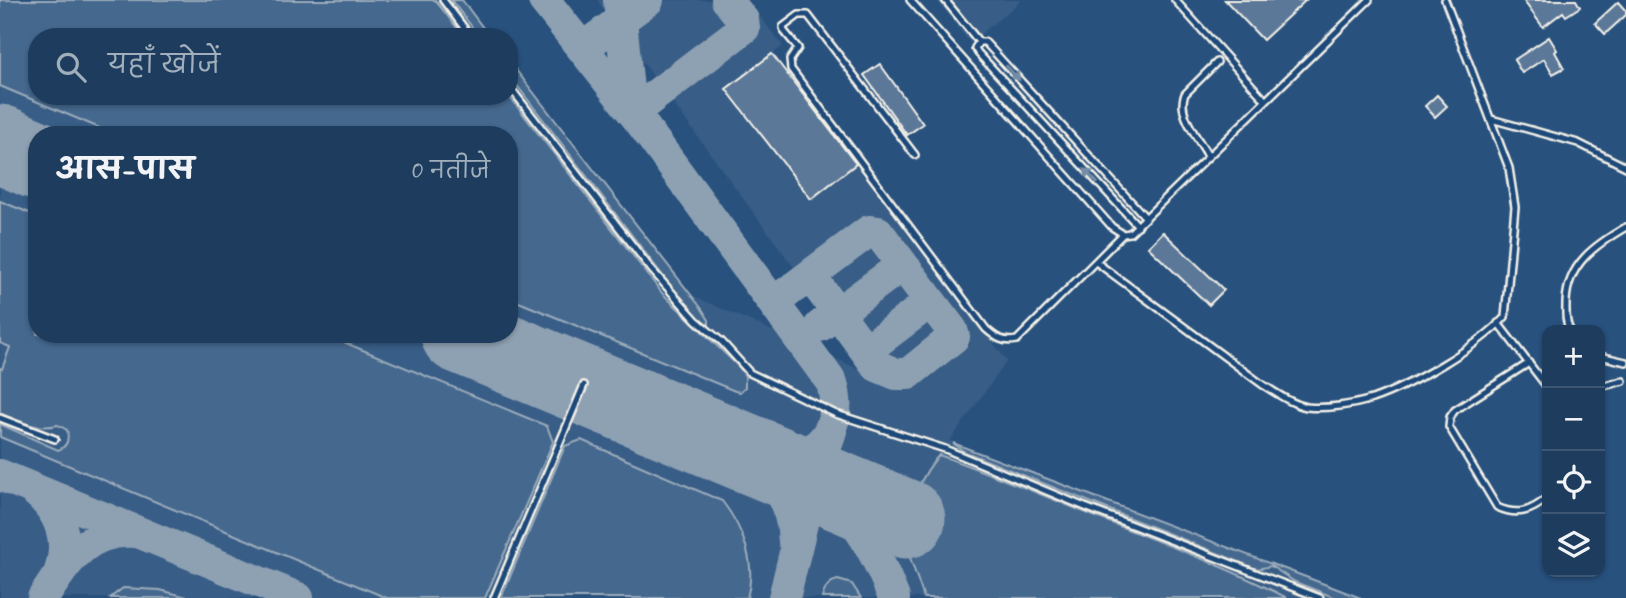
<!DOCTYPE html>
<html lang="hi">
<head>
<meta charset="utf-8">
<style>
  :root { --surface:#1e3d5e; --page:#264464; --text:#f1f3f6; --muted:#a1aebc; --line:#3c5673 }
  body { margin:0; font-family:Mynerve,"Playpen Sans Deva",sans-serif; background:var(--page); color:var(--text) }
  .controls { position:absolute; right:21px; bottom:21px; display:grid; overflow:hidden; border-radius:14px; box-shadow:0 2px 5px #0004 }
  .controls button { width:63px; height:63px; display:grid; place-items:center; padding:0; border:0; border-bottom:2px solid var(--line); background:var(--surface); color:var(--text); font:35px sans-serif }
  .list { margin:0; padding:0; list-style:none }
  h2 { display:flex; justify-content:space-between; align-items:center; height:91px; margin:0; padding:0 28px; font-size:30px }
  h2 small { font-size:23px; font-weight:400; color:var(--muted) }
  .icon { flex:none; width:38px; height:38px; fill:none; stroke:currentColor; stroke-width:2; stroke-linecap:round; stroke-linejoin:round }
  .map { position:relative; flex:none; width:1626px; height:598px; overflow:hidden }
  .search { position:absolute; background:var(--surface); box-shadow:0 2px 5px #0004; left:28px; top:28px; width:490px; height:77px; display:flex; align-items:center; gap:18px; box-sizing:border-box; padding:0 24px; border-radius:28px; color:var(--muted); font-size:26px }
  .panel { position:absolute; background:var(--surface); box-shadow:0 2px 5px #0004; left:28px; top:126px; width:490px; height:217px; border-radius:28px }
  .map>svg:first-child { display:block }
  .built { fill:#375d86; fill-rule:evenodd }
  .green { fill:#45688e; stroke:#9cacbb; stroke-width:2 }
  .lines { fill:none; stroke-linecap:round; stroke-linejoin:round }
  .taxiway { stroke:#8ea1b3; stroke-width:32 }
  .runway { stroke:#8ea1b3; stroke-width:79 }
  .building { fill:#5b7899; stroke:#f4f1e8; stroke-width:2 }
  .lane-casing { stroke:#f4f1e8; stroke-width:10 }
  .lane { stroke:#1f4a7a; stroke-width:5 }
  .oneway { fill:#748da6 }
</style>
</head>
<body>
<div class="map">
<svg width="1626" height="598" viewBox="0 0 1626 598">
  <rect width="100%" height="100%" fill="#28517e"/>
  <filter id="ink" filterUnits="userSpaceOnUse"><feTurbulence type="fractalNoise" baseFrequency=".0143" numOctaves="2"/><feDisplacementMap in="SourceGraphic" scale="14" xChannelSelector="R" yChannelSelector="G"/><feConvolveMatrix kernelMatrix="1 2 1 2 8 2 1 2 1" color-interpolation-filters="sRGB"/></filter>
  <g filter="url(#ink)">
    <path class="built" d="M0,0H462L490,37H37V96H509V61L691,295L873,375L597,0H747L783,46L727,89L810,198L856,164L1007,361L950,441L1361,598H0ZM37,135H509V334H37Z
      M937,0H1022L970,43Z"/>
    <path class="green" d="M0,0H435L464,37H37V96H509L662,293L739,367L745,376V387L740,392L735,391L509,298V135H116L0,86Z
      M451,0H462L490,37H480Z
      M509,61L702,309L709,320V325L700,319L670,285L509,75Z
      M0,201L37,216V334H324L547,426L553,442L485,598H387L0,437V424L58,450C67,447 69,439 67,430L58,425C36,430 20,422 0,413V368L2,369L10,347L0,343Z
      M581,440L722,501C743,528 757,564 747,598H501L565,446Z
      M953,443L1361,598H1336L1295,582L1271,566L1257,569L963,451Z
      M939,455C990,473 1039,494 1089,514C1156,541 1224,565 1287,598H924L908,552L896,547C907,517 917,479 939,455Z
      M838,580L852,584L861,598H822C825,588 828,582 838,580Z
      M123,588L160,590L191,598H110Z"/>
    <g class="lines">
      <path class="taxiway" d="M544,0L639,120L832,383C843,422 825,455 782,458C767,459 753,454 739,450
        M619,0L629,99L633,110
        M576,41L588,44L648,0
        M639,120L640,107L744,28L743,20L727,0
        M771,297H781L869,231L878,232L952,330L954,337L908,374H896L877,366L817,285L809,281L802,283
        M820,326L897,269L904,268L908,271
        M860,343L866,346L873,345L922,308L927,301L925,294
        M741,453C773,474 793,503 794,542
        M0,475L298,598
        M798,475C853,509 871,539 894,598
        M34,490C61,512 71,541 59,574
        M43,598C67,562 86,528 135,532
        M784,598L807,503L831,431"/>
      <path class="runway" d="M0,144L37,160
        M460,334L906,519"/>
    </g>
    <path class="building" d="M1225,0H1306L1263,40Z
      M1523,0H1576L1580,7L1566,16L1563,12L1543,27Z
      M1618,2L1626,11V15L1605,34L1595,23Z
      M1549,37L1557,50L1555,52L1564,68L1553,74L1544,59L1522,73L1514,60Z
      M772,54L856,164L811,199L726,89Z
      M880,64L923,124L907,135L864,75Z
      M1437,95L1447,106L1435,117L1425,106Z
      M1163,232L1224,290L1209,305L1148,247Z"/>
    <g class="lines">
      <defs>
        <path id="lane" d="M443,0L471,37
          M910,0L1112,227L1123,234L1130,233L1369,0
          M945,0L979,42
          M1175,0L1265,100
          M509,86L651,269L696,320L722,342L750,373L836,414L945,449L1085,507L1320,598
          M1491,119L1578,143L1626,167
          M915,155L808,15H799L783,27L784,31L798,48L790,60L791,69L986,329C996,338 1004,343 1017,340L1123,234
          M1208,156C1199,139 1176,113 1185,94L1217,62
          M1138,226L978,53L975,48L979,42H985L1146,218
          M1096,262L1263,385C1277,393 1291,404 1307,407C1326,409 1353,405 1372,399C1410,386 1478,347 1505,317L1515,207L1509,168L1445,0
          M1498,323L1547,387
          M1570,330C1565,322 1566,312 1566,303C1567,264 1595,245 1626,227
          M1600,356L1626,362
          M1529,363L1455,410L1450,417L1449,427L1497,507C1517,516 1531,512 1547,498
          M1600,387L1623,381
          M0,418L55,439
          M494,598L584,385"/>
      </defs>
      <use href="#lane" class="lane-casing"/>
      <use href="#lane" class="lane"/>
    </g>
    <defs><path id="oneway-solid" d="M-6-.8H1V-3.2L6.5 0L1 3.2V.8H-6Z" transform="scale(1.75)"/></defs>
    <g class="oneway">
      <use href="#oneway-solid" transform="translate(1013 73) rotate(47)"/>
      <use href="#oneway-solid" transform="translate(1091 176) rotate(-133)"/>
    </g>
  </g>
</svg>
<div class="controls">
<button>+</button>
<button>−</button>
<button><svg class="icon" aria-label="locate" viewBox="0 0 24 24"><circle cx="12" cy="12" r="6"/><path d="M12 2v4M12 18v4M2 12h4M18 12h4"/></svg></button>
<button><svg class="icon" aria-label="layers" viewBox="0 0 24 24"><path d="M12 4l9 5-9 5-9-5zM3 14l9 5 9-5"/></svg></button>
</div>
<div class="search"><svg class="icon" aria-label="search" viewBox="0 0 24 24"><circle cx="10" cy="10" r="6"/><path d="M15 15l6 6"/></svg>यहाँ खोजें</div>
<section class="panel">
<h2>आस-पास<small>0 नतीजे</small></h2>
<ul class="list">
</ul>
</section>
</div>
</body>
</html>
